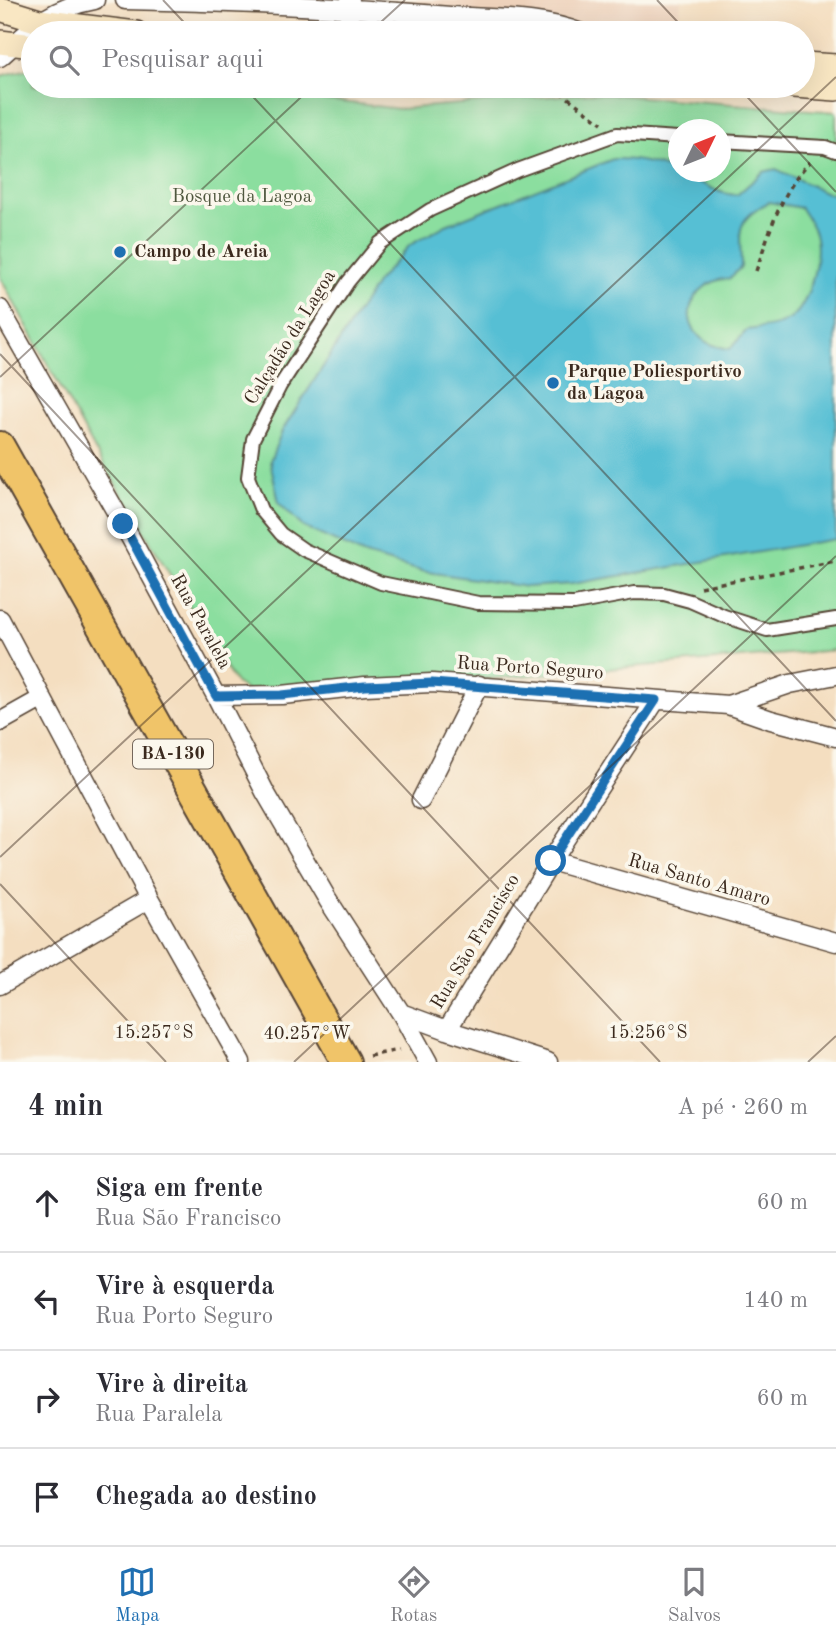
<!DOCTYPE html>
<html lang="pt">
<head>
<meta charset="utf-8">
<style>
  :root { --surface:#fff; --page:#f7f7f7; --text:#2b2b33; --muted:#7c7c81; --line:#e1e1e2; --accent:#1f6fb2 }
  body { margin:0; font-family:"Old Standard TT",serif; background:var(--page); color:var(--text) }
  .compass { position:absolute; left:668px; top:119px; width:63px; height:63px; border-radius:50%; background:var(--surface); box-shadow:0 7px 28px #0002; rotate:47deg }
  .stop { position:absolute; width:21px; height:21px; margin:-16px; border:5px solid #1f6fb2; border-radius:50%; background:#fff }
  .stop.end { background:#1f6fb2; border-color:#fff; box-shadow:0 2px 7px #0008 }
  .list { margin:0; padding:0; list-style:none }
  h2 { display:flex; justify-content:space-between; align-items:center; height:91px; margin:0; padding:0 28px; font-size:30px }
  h2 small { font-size:23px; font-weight:400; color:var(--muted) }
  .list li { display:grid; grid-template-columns:46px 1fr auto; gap:21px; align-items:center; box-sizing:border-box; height:98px; padding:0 28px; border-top:2px solid var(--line) }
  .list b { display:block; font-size:26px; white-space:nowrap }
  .list p { margin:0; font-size:23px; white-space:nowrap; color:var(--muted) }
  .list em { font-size:23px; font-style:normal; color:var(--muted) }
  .icon { flex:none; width:38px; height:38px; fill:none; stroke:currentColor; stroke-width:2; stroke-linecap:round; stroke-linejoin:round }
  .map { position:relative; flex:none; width:836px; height:1062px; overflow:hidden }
  .search { position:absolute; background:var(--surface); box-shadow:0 7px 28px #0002; left:21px; right:21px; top:21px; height:77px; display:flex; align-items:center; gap:18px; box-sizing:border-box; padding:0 24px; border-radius:38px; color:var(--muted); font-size:26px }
  .sheet { height:483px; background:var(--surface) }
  nav { display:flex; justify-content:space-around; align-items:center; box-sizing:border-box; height:98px; border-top:2px solid var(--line); background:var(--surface); font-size:19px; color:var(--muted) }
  nav a { display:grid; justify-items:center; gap:4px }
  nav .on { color:var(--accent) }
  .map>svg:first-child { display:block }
  .built { fill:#eed2bb }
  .green { fill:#8bde9f; stroke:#63845e; stroke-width:2; fill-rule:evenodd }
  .water { fill:#57bfd4; stroke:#497479; stroke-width:2; fill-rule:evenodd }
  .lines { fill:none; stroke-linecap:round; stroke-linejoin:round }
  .pedestrian-casing { stroke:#574536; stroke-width:16 }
  .minor-casing { stroke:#574536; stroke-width:21 }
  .secondary-casing { stroke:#574536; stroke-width:26 }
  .trunk-casing { stroke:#574536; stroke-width:32 }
  .path { stroke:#574536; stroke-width:3.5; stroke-dasharray:5 5; stroke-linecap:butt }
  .pedestrian { stroke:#fff; stroke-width:12 }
  .minor { stroke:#fff; stroke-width:18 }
  .secondary { stroke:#f9e7c3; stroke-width:23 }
  .trunk { stroke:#f0c469; stroke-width:28 }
  .route { stroke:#1f6fb2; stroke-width:9 }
  .ticks { fill:none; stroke:#3b2a1e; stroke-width:2; stroke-opacity:0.45 }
  .poi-dot { fill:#1f6fb2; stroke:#fbf7ec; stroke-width:2.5 }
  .labels { text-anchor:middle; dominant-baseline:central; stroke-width:7; stroke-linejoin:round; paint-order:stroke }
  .shield { fill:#fbf7ec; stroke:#75685c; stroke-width:2 }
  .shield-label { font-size:18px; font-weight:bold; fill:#3b2a1e }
  .park-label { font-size:19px; fill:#4f573e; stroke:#fbf7ec }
  .poi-label { font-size:19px; font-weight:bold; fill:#3b2a1e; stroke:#fbf7ec; text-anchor:start }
  .street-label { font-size:19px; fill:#3b2a1e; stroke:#fbf7ec }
  .ticks-label { font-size:18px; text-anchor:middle; fill:#3b2a1e; stroke:#fbf7ec; stroke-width:7; stroke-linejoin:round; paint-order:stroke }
</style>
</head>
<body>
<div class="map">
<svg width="836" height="1062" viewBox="0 0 836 1062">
  <rect width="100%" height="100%" fill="#fbf7ec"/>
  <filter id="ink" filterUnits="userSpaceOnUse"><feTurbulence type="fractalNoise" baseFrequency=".0143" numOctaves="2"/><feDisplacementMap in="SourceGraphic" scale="14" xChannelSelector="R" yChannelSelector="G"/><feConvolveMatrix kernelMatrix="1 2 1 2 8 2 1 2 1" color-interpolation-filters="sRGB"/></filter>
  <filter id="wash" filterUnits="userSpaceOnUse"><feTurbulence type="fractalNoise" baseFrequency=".00686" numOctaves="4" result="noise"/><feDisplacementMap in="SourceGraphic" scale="28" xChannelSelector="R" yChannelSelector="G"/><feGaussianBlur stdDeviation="1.57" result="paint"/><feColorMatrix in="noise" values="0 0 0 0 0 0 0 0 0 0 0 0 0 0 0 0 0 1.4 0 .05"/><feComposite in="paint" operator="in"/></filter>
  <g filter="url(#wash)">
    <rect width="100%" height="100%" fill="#f4dec0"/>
    <path class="built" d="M213,0H681L678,33H578Z"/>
    <path class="green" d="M33,68V86H207L400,109L591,93L836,112V650L256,698L234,681L95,450L0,277V76ZM678,130H720V172H678Z"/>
    <path class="water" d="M613,159C638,158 662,165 685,175C707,184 712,193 737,195L763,172L776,169L827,193L836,194V539L572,584L527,587L421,571L365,555L303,527L279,503L270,461L282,431L377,282L410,245L446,225ZM769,202L801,208C806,217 815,227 816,238C820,260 809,306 790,319C778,327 760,328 747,330L730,349C719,347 708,345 700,337C675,313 700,278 729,279L741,267C741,231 732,222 769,202Z"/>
  </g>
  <g filter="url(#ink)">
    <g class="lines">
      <defs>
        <path id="pedestrian" d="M678,138L617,134L518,170L430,210L380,243L348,282L280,386L253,439L248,477L261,510L281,534L304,550L381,583L478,603L574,604L634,593L664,594L690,601L724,616L767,630L836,619
          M720,141L825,147L836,151"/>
        <path id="minor" d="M125,0C233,2 341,7 450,16C493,19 541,17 581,33
          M348,33L350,0
          M0,57C34,27 48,9 95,0
          M0,309L123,524L216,696L265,792L328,900L401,1013L428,1062
          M0,619L149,899L241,1062
          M216,696L282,695L365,686L432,683L728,705L790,684L836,675
          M728,705L771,720L836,737
          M0,722L41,699
          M421,800L479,685
          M551,861L836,942
          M0,985L149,899
          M401,1013L447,1030L548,1062
          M447,1030L551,861L656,700"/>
        <path id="secondary" d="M0,9L39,21L136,33
          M0,42L33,46
          M803,64L836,66
          M794,86L836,89"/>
        <path id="trunk" d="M0,446L346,1062"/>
      </defs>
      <use href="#pedestrian" class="pedestrian-casing"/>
      <use href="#minor" class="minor-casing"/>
      <use href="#secondary" class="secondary-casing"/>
      <use href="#trunk" class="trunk-casing"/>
      <path class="path" d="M552,86L602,123
        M756,271C769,233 781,191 810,162
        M700,587L836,561
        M369,1056L399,1050"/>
      <use href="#pedestrian" class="pedestrian"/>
      <use href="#minor" class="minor"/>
      <use href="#secondary" class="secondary"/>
      <use href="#trunk" class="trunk"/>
    </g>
  </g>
  <g class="lines" filter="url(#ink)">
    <path class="route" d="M123,524L216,696L282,695L365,686L432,683L656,700L551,861"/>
  </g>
  <path class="ticks" d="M163,0L194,33M657,0L688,33M369,33L405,0M243,86L836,721M737,86L836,192M0,354L660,1062M0,377L313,86M0,857L836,77M0,884L166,1062M294,1062L836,556M808,1062L836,1036"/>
  <g class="poi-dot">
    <circle cx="120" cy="252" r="7"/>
    <circle cx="553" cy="383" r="7"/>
  </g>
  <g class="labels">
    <rect class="shield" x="133" y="739.5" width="80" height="29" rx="5"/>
    <g class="shield-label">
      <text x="173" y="754">BA-130</text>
    </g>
    <g class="park-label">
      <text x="242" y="197">Bosque da Lagoa</text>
    </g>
    <g class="poi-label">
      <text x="134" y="252">Campo de Areia</text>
      <text x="567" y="372">Parque Poliesportivo<tspan x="567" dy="22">da Lagoa</tspan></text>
    </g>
    <g class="street-label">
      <text transform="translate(291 338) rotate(-58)">Calçadão da Lagoa</text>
      <text transform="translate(200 622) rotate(61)">Rua Paralela</text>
      <text transform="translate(530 669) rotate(4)">Rua Porto Seguro</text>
      <text transform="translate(699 881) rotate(16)">Rua Santo Amaro</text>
      <text transform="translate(476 942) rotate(-59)">Rua São Francisco</text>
    </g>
  </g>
  <g class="ticks-label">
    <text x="154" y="1038">15.257°S</text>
    <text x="648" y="1038">15.256°S</text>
    <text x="307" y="1039">40.257°W</text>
  </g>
</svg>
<svg class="compass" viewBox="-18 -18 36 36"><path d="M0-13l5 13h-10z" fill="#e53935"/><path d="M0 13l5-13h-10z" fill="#7c7c81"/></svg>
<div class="stop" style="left:551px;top:861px"></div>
<div class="stop end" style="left:123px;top:524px"></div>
<div class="search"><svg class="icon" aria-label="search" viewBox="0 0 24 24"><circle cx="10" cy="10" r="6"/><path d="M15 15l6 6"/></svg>Pesquisar aqui</div>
</div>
<section class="sheet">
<h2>4 min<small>A pé · 260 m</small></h2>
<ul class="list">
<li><svg class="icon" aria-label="ahead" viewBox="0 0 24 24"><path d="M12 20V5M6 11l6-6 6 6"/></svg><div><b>Siga em frente</b><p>Rua São Francisco</p></div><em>60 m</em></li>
<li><svg class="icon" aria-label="left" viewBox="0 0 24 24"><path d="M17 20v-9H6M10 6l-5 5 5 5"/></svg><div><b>Vire à esquerda</b><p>Rua Porto Seguro</p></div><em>140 m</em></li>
<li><svg class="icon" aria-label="right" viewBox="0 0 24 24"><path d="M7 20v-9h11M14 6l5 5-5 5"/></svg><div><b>Vire à direita</b><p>Rua Paralela</p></div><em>60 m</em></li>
<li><svg class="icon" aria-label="arrive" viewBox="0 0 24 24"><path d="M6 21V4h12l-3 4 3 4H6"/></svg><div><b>Chegada ao destino</b></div></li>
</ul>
</section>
<nav>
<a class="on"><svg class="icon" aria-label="map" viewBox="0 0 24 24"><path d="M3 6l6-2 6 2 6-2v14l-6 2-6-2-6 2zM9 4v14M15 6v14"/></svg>Mapa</a>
<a><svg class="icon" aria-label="directions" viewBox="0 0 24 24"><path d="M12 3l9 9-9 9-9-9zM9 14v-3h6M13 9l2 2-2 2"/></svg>Rotas</a>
<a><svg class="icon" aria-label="saved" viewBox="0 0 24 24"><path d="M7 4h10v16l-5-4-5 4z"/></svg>Salvos</a>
</nav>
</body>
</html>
